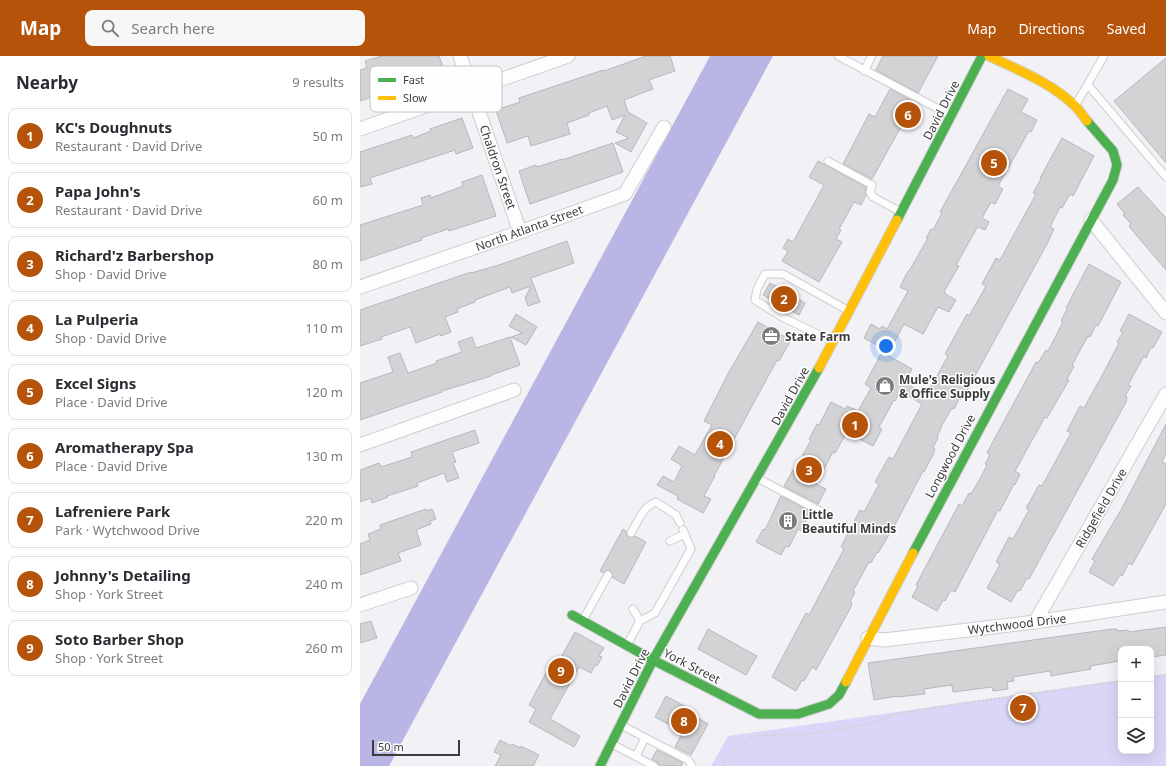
<!DOCTYPE html>
<html lang="en">
<head>
<meta charset="utf-8">
<style>
  :root { --surface:#fff; --page:#f7f7f7; --text:#2b2b33; --muted:#7c7c81; --line:#e1e1e2; --accent:#b45309 }
  body { margin:0; font-family:"Noto Sans",sans-serif; background:var(--page); color:var(--text) }
  .controls { position:absolute; right:12px; bottom:12px; display:grid; overflow:hidden; border-radius:8px; box-shadow:0 4px 16px #0002 }
  .controls button { width:36px; height:36px; display:grid; place-items:center; padding:0; border:0; border-bottom:1px solid var(--line); background:var(--surface); color:var(--text); font:20px sans-serif }
  .scale { position:absolute; left:12px; bottom:10px; width:88px; box-sizing:border-box; padding-left:4px; border:2px solid #3c3b3e; border-top:0; font-size:11px; line-height:14px; white-space:nowrap; color:#3c3b3e; -webkit-text-stroke:3px #fefefe; paint-order:stroke }
  .you { position:absolute; left:526px; top:290px; width:14px; height:14px; margin:-10px; border:3px solid #fff; border-radius:50%; background:#1a73e8; box-shadow:0 0 0 6px #1a73e833 }
  .badge { display:grid; place-items:center; width:26px; height:26px; border-radius:50%; background:var(--accent); color:#fff; font-size:13px; font-weight:700 }
  .pin { position:absolute; translate:-50% -50%; border:2px solid #fff; box-shadow:0 1px 4px #0006 }
  .list { margin:0; padding:0; list-style:none }
  h2 { display:flex; justify-content:space-between; align-items:center; height:52px; margin:0; padding:0 16px; font-size:17px }
  h2 small { font-size:13px; font-weight:400; color:var(--muted) }
  .list li { display:grid; grid-template-columns:26px 1fr auto; gap:12px; align-items:center; box-sizing:border-box; height:56px; margin:0 8px 8px; padding:0 8px; border:1px solid var(--line); border-radius:8px }
  .list b { display:block; font-size:15px; white-space:nowrap }
  .list p { margin:0; font-size:13px; white-space:nowrap; color:var(--muted) }
  .list em { font-size:13px; font-style:normal; color:var(--muted) }
  .icon { flex:none; width:22px; height:22px; fill:none; stroke:currentColor; stroke-width:2; stroke-linecap:round; stroke-linejoin:round }
  .map { position:relative; flex:none; width:806px; height:710px; overflow:hidden }
  header { display:flex; align-items:center; gap:24px; box-sizing:border-box; height:56px; padding:0 20px; background:var(--accent); color:#fff }
  header strong { font-size:19px }
  nav { display:flex; gap:22px; margin-inline-start:auto; font-size:14px }
  .search { width:280px; height:36px; background:var(--page); display:flex; align-items:center; gap:10px; box-sizing:border-box; padding:0 14px; border-radius:8px; color:var(--muted); font-size:15px }
  main { display:flex }
  aside { flex:1; background:var(--surface) }
  .map>svg:first-child { display:block }
  .green { fill:#d9d6f7 }
  .water { fill:#b9b5e4 }
  .building { fill:#d3d3d6; stroke:#b8b8bc }
  .lines { fill:none; stroke-linecap:round; stroke-linejoin:round }
  .lane-casing { stroke:#ceced1; stroke-width:9 }
  .street-casing { stroke:#ceced1; stroke-width:15 }
  .fast-casing { stroke:#ceced1; stroke-width:11 }
  .slow-casing { stroke:#ceced1; stroke-width:11 }
  .path { stroke:#d2d2d3; stroke-width:2; stroke-dasharray:2 2; stroke-linecap:butt }
  .lane { stroke:#fdfdfe; stroke-width:7 }
  .street { stroke:#fdfdfe; stroke-width:13 }
  .fast { stroke:#4caf50; stroke-width:9 }
  .slow { stroke:#ffc107; stroke-width:9 }
  .labels { text-anchor:middle; dominant-baseline:central; stroke-width:3; stroke-linejoin:round; paint-order:stroke }
  .street-label { font-size:12px; fill:#3c3b3e; stroke:#fefefe }
  .poi-label { font-size:12px; font-weight:bold; fill:#3c3b3e; stroke:#fefefe; text-anchor:start }
  .key { fill:#fefefe; stroke:#c4c4c4; stroke-width:1 }
  .key-label { font-size:11px; fill:#3c3b3e }
</style>
</head>
<body>
<header>
<strong>Map</strong>
<div class="search"><svg class="icon" aria-label="search" viewBox="0 0 24 24"><circle cx="10" cy="10" r="6"/><path d="M15 15l6 6"/></svg>Search here</div>
<nav><a>Map</a><a>Directions</a><a>Saved</a></nav>
</header>
<main>
<aside>
<h2>Nearby<small>9 results</small></h2>
<ul class="list">
<li><span class="badge">1</span><div><b>KC's Doughnuts</b><p>Restaurant · David Drive</p></div><em>50 m</em></li>
<li><span class="badge">2</span><div><b>Papa John's</b><p>Restaurant · David Drive</p></div><em>60 m</em></li>
<li><span class="badge">3</span><div><b>Richard'z Barbershop</b><p>Shop · David Drive</p></div><em>80 m</em></li>
<li><span class="badge">4</span><div><b>La Pulperia</b><p>Shop · David Drive</p></div><em>110 m</em></li>
<li><span class="badge">5</span><div><b>Excel Signs</b><p>Place · David Drive</p></div><em>120 m</em></li>
<li><span class="badge">6</span><div><b>Aromatherapy Spa</b><p>Place · David Drive</p></div><em>130 m</em></li>
<li><span class="badge">7</span><div><b>Lafreniere Park</b><p>Park · Wytchwood Drive</p></div><em>220 m</em></li>
<li><span class="badge">8</span><div><b>Johnny's Detailing</b><p>Shop · York Street</p></div><em>240 m</em></li>
<li><span class="badge">9</span><div><b>Soto Barber Shop</b><p>Shop · York Street</p></div><em>260 m</em></li>
</ul>
</aside>
<div class="map">
<svg width="806" height="710" viewBox="0 0 806 710">
  <rect width="100%" height="100%" fill="#f2f2f6"/>
  <path class="green" d="M806,618V710H351L368,680L761,624V695H791V620Z"/>
  <path class="water" d="M350,0H413L29,710H0V648Z"/>
  <path class="building" d="M22,0H79L86,19L42,35L40,27L23,33L24,37L0,45V14L7,12L5,5Z
    M286,0H310L315,15L289,24L293,33L264,44L268,56L287,67L271,96L255,87L269,82L256,76L265,59L252,64L247,50L229,57V59L207,67L210,78L171,90L168,80L147,87L136,54L160,46L159,42L243,14L244,15Z
    M523,0H578L558,37L516,14Z
    M806,2V107L754,45Z
    M530,33L554,46L553,48L559,51L548,72L542,69L512,123L483,108L509,58L515,61Z
    M648,33L668,43L661,56L677,64L671,76L669,75L638,130L643,133L635,148L631,146L622,162L629,166L625,174L618,171L617,172L596,209L599,210L584,236L586,237L585,238L596,244L589,256L578,251L563,278L544,268L529,296L504,282L511,268L520,273L522,270L527,273L548,235L540,231L548,215H549L568,182H566L571,173L573,174L582,157L580,156Z
    M102,62L113,92L96,98L95,94L10,122L12,128L0,131V96L52,79L53,82L71,75L70,73Z
    M702,82L734,100L713,140L710,138L702,152L700,151L690,171L694,173L687,188L604,340L601,344L599,343L594,353L592,352L582,369L577,381L578,382L573,391L575,393L573,397H574L564,416L563,415L535,469L518,497L517,496L511,507L509,506L493,535L495,536L490,546L492,547L491,551L456,614L452,611L444,625L442,624L436,635L412,621L446,557L449,559L484,493L481,491L500,454L504,456L519,428L515,426L529,401L533,403L562,348L540,335L535,345L534,344L519,371L522,373L513,390L487,376L475,397L473,396L456,428L466,433L458,448L425,431L424,430L433,414L434,415L451,384L449,383L457,368L459,369L471,346L485,353L487,350L498,355L511,332L505,328L522,296L552,313L545,327L565,338L570,330L571,331L588,300L585,298L607,258L609,260L626,230L622,228L636,202L640,204L676,138L673,137L681,123L680,122Z
    M253,87L263,116L170,148L159,115L176,109L177,111L202,103V104Z
    M458,105L506,131L505,136L506,139L501,149L494,146L479,173L481,174L476,183L482,186L459,226L422,205L428,195L423,192L428,183L433,186L464,129L449,121Z
    M122,119L136,160L89,175L88,173L61,182L62,184L0,205V169L63,149L61,142L70,139L71,142L103,130L102,126Z
    M778,131L806,162V214L772,174L769,170L771,168L763,159L765,158L757,148Z
    M207,185L214,207L171,222L180,246L168,250L165,242L171,230L152,237L150,231L115,244V246L97,253L98,256L85,261L91,276L81,280L80,278L56,287L50,271L21,281L22,283L0,290V254L111,216V217L139,209Z
    M729,208L761,226L738,270L736,269L730,281L728,280L722,291L712,309L714,310L707,323L709,324L687,362L685,361L655,415L660,418L655,429L654,428L640,455L638,454L595,536L591,534L585,545L583,544L577,555L552,541L558,530L556,529L599,448L602,450L609,437L611,438L621,421L627,409L625,408L630,399L627,397L629,393L676,306L678,307L686,294L688,295L703,266L701,265L707,253L706,252Z
    M410,227L445,247L439,259L403,239Z
    M156,258L177,271L166,289L151,281L162,277L149,270Z
    M769,258L802,276L793,292L791,291L786,302L784,300L774,318L768,329L771,330L765,340L767,341L766,346L669,523L667,522L660,535L658,534L651,546L627,532L640,508L636,506L649,481L653,483L669,454L666,452L679,429L682,430L711,377L707,375L720,350L724,352L744,316L759,287L757,286L763,276L760,275Z
    M398,266L431,284L419,305L417,304L354,420H355L344,440L351,443L343,457L317,443L318,440L297,429L303,420L314,426L322,410L311,403L319,390L335,399L352,369L344,365L369,316Z
    M112,281L116,292L150,281L160,309L131,319V320L82,335V336L0,364V327L33,316L28,301L40,297L48,317L77,307L76,305L102,296L98,286Z
    M806,368V398L802,406L806,408V448L772,509L769,507L762,520L760,519L753,530L729,516L735,505L732,503L762,452Z
    M115,374L119,387L92,396L96,406L93,407L99,422L87,426L84,417L57,427L58,430L27,440L28,441L12,447L11,442L0,446V414L19,407L21,411L52,401L51,396Z
    M421,440L451,456L441,475L438,473L429,491L426,490L421,499L396,486L403,473L405,474Z
    M66,453L67,455L72,453L76,463L70,465L71,468L56,474L61,489L38,497L41,505L0,519V488L10,484L8,478L21,473L20,469Z
    M263,473L266,475L267,479L269,481H273L275,480L286,486L264,528L252,521V517L250,514L246,515L244,517L240,515Z
    M11,565L17,582L0,587V568Z
    M806,571V599L792,601L791,593H758L760,605L730,610L731,613L691,620L690,615L653,621L654,625L647,626L648,633L633,635L632,631L593,636L592,629L564,633L565,638L537,641V640L514,644L508,607L752,573H757V575L768,574L769,576Z
    M348,573L397,600L386,619L338,593Z
    M215,576L244,592L239,600L242,601L237,610L235,609L231,617L219,611L190,663L220,680L214,691L169,666L176,653L169,649L194,602L199,605Z
    M306,640L328,652L326,655L348,668L331,699L315,691L323,676L295,661Z
    M140,684L151,690L152,688L161,692V690L179,699L173,710H135L141,699L134,696Z
    M297,694L323,707L321,710L299,709L297,706L292,703Z"/>
  <g class="lines">
    <defs>
      <path id="lane" d="M478,0L592,60
        M504,15L512,0
        M728,29L806,121
        M715,50L744,0
        M468,105L512,129L510,136L513,141L541,156
        M472,285L422,261L395,244L397,233L405,218H423L489,255
        M397,422L464,457
        M271,477C278,466 282,451 296,446L316,459L320,467
        M310,485L325,478
        M273,553L280,565
        M223,564L248,519
        M267,589L280,565L295,557L331,493L323,474
        M261,669L328,704L332,710
        M252,688L294,710
        M276,700L285,682"/>
      <path id="street" d="M100,0L160,176
        M0,73L208,0
        M731,164L806,257
        M0,231L160,176L265,138L304,71
        M0,389L154,334
        M0,549L51,532
        M675,566L806,338
        M508,582L524,584L675,566L806,546"/>
      <path id="fast" d="M537,164L622,0
        M553,497L753,124L757,109L753,95L727,65
        M212,559L293,604L399,658H438L469,648L479,639L486,626
        M240,710L293,604L459,312"/>
      <path id="slow" d="M629,0C658,14 692,27 715,50C720,55 723,60 727,65
        M459,312L537,164
        M486,626L553,497"/>
    </defs>
    <use href="#lane" class="lane-casing"/>
    <use href="#street" class="street-casing"/>
    <use href="#fast" class="fast-casing"/>
    <use href="#slow" class="slow-casing"/>
    <path class="path" d="M791,621L806,619
      M363,710L368,700L381,688L395,680L408,679L429,680L463,676L513,667L536,658L583,650L761,625"/>
    <use href="#lane" class="lane"/>
    <use href="#street" class="street"/>
    <use href="#fast" class="fast"/>
    <use href="#slow" class="slow"/>
  </g>
  <defs>
    <symbol id="office-disc" viewBox="-11 -11 22 22"><circle r="9.5" fill="#7c7b7e" stroke="#fefefe"/><path d="M-6-3h4V-5.5h4V-3h4V5H-6ZM-1-4.5V-3h2v-1.5ZM-6 0V1H6V0Z" fill="#fff"/></symbol>
    <symbol id="shop-disc" viewBox="-11 -11 22 22"><circle r="9.5" fill="#7c7b7e" stroke="#fefefe"/><path d="M-5-2.5h2.3a2.7 3.5 0 0 1 5.4 0H5L5.5 6h-11ZM-1.5-2.5h3a1.5 2.3 0 0 0-3 0Z" fill="#fff"/></symbol>
    <symbol id="building-disc" viewBox="-11 -11 22 22"><circle r="9.5" fill="#7c7b7e" stroke="#fefefe"/><path d="M-4-6H4V6H1V3H-1V6H-4ZM-2.5-4.3h1.7v1.8h-1.7ZM.8-4.3h1.7v1.8H.8ZM-2.5-1h1.7V.8h-1.7ZM.8-1h1.7V.8H.8Z" fill="#fff"/></symbol>
  </defs>
  <g fill-rule="evenodd">
    <use href="#office-disc" x="400" y="269" width="22" height="22"/>
    <use href="#shop-disc" x="514" y="319" width="22" height="22"/>
    <use href="#building-disc" x="417" y="454" width="22" height="22"/>
  </g>
  <g class="labels">
    <g class="street-label">
      <text transform="translate(581 54) rotate(-63)">David Drive</text>
      <text transform="translate(138 111) rotate(71)">Chaldron Street</text>
      <text transform="translate(169 172) rotate(-20)">North Atlanta Street</text>
      <text transform="translate(430 340) rotate(-61)">David Drive</text>
      <text transform="translate(590 400) rotate(-62)">Longwood Drive</text>
      <text transform="translate(741 452) rotate(-60)">Ridgefield Drive</text>
      <text transform="translate(657 568) rotate(-7)">Wytchwood Drive</text>
      <text transform="translate(332 610) rotate(27)">York Street</text>
      <text transform="translate(271 622) rotate(-63)">David Drive</text>
    </g>
    <g class="poi-label">
      <text x="425" y="280">State Farm</text>
      <text x="539" y="323">Mule's Religious<tspan x="539" dy="14">&amp; Office Supply</tspan></text>
      <text x="442" y="458">Little<tspan x="442" dy="14">Beautiful Minds</tspan></text>
    </g>
  </g>
  <rect x="10" y="10" width="132" height="46" rx="6" class="key"/>
  <rect x="18" y="22" width="18" height="4" fill="#4caf50"/>
  <rect x="18" y="40" width="18" height="4" fill="#ffc107"/>
  <g class="key-label">
    <text x="43" y="28">Fast</text>
    <text x="43" y="46">Slow</text>
  </g>
</svg>
<div class="controls">
<button>+</button>
<button>−</button>
<button><svg class="icon" aria-label="layers" viewBox="0 0 24 24"><path d="M12 4l9 5-9 5-9-5zM3 14l9 5 9-5"/></svg></button>
</div>
<div class="scale">50 m</div>
<div class="you"></div>
<div class="pin badge" style="left:495px;top:369px">1</div>
<div class="pin badge" style="left:424px;top:243px">2</div>
<div class="pin badge" style="left:449px;top:414px">3</div>
<div class="pin badge" style="left:360px;top:388px">4</div>
<div class="pin badge" style="left:634px;top:107px">5</div>
<div class="pin badge" style="left:548px;top:59px">6</div>
<div class="pin badge" style="left:663px;top:652px">7</div>
<div class="pin badge" style="left:324px;top:665px">8</div>
<div class="pin badge" style="left:201px;top:615px">9</div>
</div>
</main>
</body>
</html>
